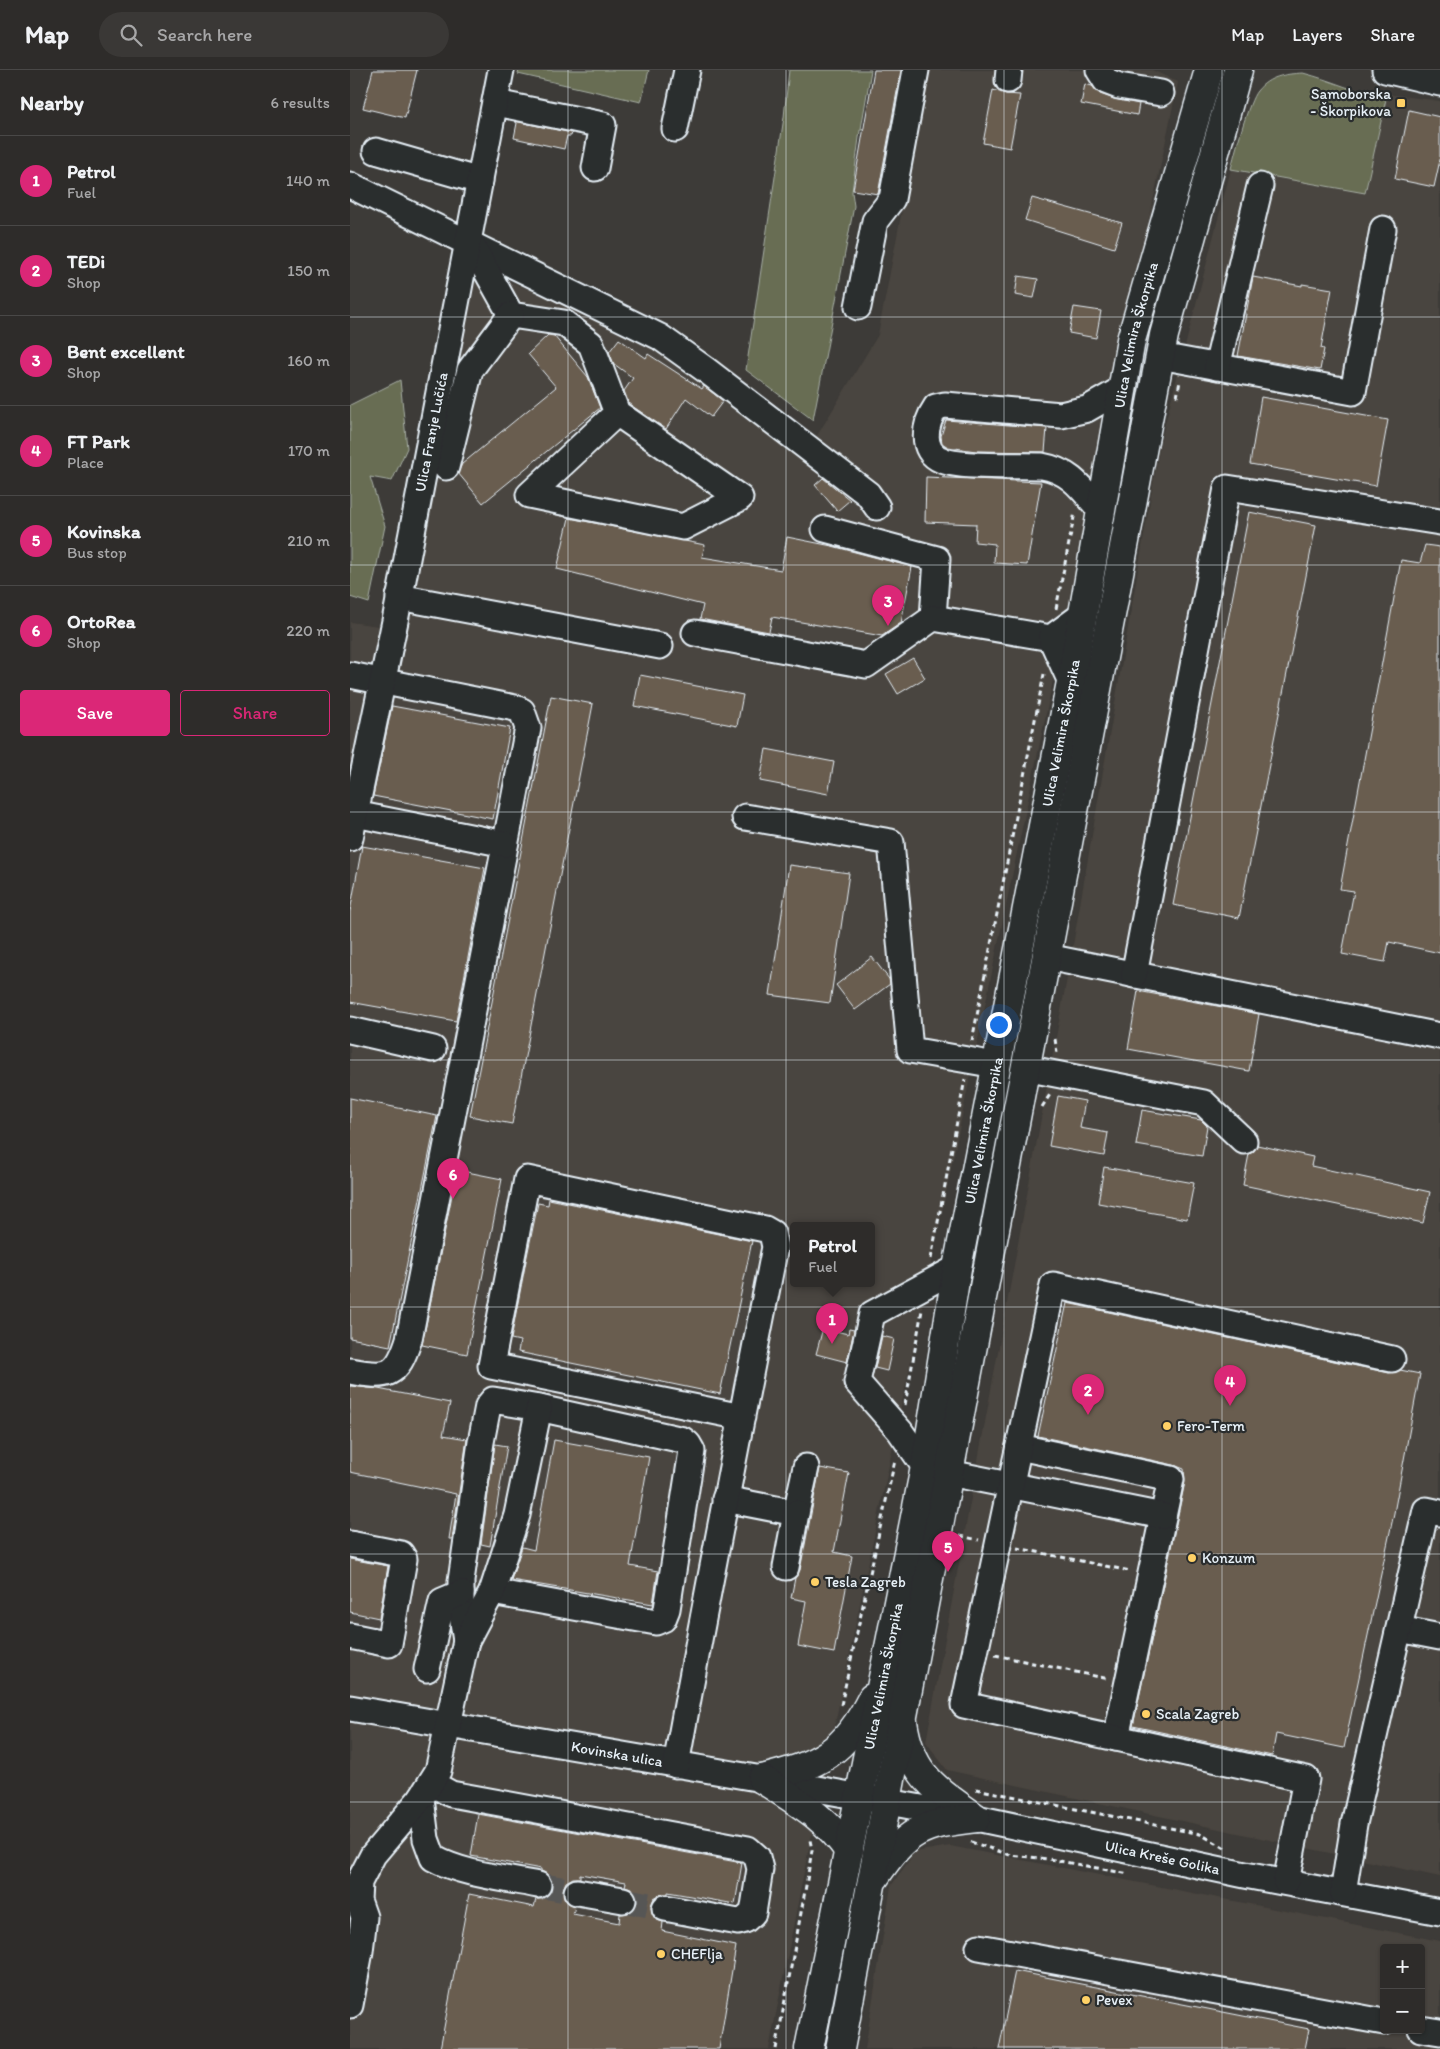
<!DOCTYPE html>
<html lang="en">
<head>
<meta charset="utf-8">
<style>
  :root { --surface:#2e2c2a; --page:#3a3836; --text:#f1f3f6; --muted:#a7a7a8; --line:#494847; --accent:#db2777 }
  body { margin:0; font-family:Itim,sans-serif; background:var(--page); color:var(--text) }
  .controls { position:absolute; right:15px; bottom:15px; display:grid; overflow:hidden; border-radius:5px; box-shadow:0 1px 4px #0004 }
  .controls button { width:45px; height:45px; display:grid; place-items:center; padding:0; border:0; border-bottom:1px solid var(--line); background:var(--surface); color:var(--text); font:25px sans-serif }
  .you { position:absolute; left:648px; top:954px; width:18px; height:18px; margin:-12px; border:4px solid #fff; border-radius:50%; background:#1a73e8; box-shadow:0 0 0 8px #1a73e833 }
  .badge { display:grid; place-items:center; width:32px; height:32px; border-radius:50%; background:var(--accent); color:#fff; font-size:16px; font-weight:700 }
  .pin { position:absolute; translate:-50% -41px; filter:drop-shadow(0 1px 2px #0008) }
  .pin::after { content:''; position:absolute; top:26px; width:18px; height:15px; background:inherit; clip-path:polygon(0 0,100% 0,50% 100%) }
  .popup { position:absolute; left:440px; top:1152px; width:85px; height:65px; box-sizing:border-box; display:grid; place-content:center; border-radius:5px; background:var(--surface); filter:drop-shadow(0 1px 4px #0005); font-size:16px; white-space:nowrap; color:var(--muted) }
  .popup b { font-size:19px; color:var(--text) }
  .popup::after { content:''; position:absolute; left:50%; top:100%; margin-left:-10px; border:10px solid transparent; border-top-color:var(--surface) }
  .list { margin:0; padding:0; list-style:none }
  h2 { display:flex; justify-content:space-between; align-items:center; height:65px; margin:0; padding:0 20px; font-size:21px }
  h2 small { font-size:16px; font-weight:400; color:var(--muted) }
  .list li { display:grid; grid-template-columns:32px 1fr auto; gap:15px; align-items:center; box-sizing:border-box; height:90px; padding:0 20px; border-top:1px solid var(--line) }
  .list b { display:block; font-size:19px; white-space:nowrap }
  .list p { margin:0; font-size:16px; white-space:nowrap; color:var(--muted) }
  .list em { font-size:16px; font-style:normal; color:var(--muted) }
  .actions { display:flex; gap:10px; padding:15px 20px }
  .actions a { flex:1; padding:11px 0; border:1px solid var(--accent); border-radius:5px; text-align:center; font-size:18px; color:var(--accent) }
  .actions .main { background:var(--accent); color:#fff }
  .icon { flex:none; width:28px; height:28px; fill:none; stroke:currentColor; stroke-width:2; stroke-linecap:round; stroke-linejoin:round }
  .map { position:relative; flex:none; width:1090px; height:1979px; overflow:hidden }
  header { display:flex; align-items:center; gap:30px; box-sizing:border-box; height:70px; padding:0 25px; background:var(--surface); border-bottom:1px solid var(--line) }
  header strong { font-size:24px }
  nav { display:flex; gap:28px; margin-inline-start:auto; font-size:18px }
  .search { width:350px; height:45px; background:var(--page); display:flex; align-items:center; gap:12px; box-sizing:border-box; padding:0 18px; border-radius:28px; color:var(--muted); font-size:19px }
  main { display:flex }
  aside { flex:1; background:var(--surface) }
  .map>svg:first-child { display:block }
  .built { fill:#4a453f; fill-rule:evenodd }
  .green { fill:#676d53; stroke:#a8afa6 }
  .building { fill:#695d50; stroke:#e8f1f8; fill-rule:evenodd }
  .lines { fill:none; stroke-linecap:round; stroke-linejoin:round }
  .minor-tunnel { stroke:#575655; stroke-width:25; stroke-dasharray:25 12; stroke-linecap:butt }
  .minor-casing { stroke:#e8f1f8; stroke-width:29 }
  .major-casing { stroke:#e8f1f8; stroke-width:31 }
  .path { stroke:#e8f1f8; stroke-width:3; stroke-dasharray:5 4; stroke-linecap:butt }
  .minor { stroke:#2a2d2e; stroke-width:25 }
  .major { stroke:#2a2d2e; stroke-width:28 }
  .grid { fill:none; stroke:#e8f1f8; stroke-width:1; stroke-opacity:0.55 }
  .poi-dot { fill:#ffd166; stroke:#2a2d2e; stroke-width:2 }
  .labels { text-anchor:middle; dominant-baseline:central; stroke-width:4.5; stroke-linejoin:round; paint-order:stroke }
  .poi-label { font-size:15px; fill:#e8f1f8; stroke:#2a2d2e; text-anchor:start }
  .street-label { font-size:15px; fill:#e8f1f8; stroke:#2a2d2e }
</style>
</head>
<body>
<header>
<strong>Map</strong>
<div class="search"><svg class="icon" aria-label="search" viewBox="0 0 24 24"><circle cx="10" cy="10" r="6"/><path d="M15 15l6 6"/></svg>Search here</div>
<nav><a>Map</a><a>Layers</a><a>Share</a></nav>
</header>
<main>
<aside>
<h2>Nearby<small>6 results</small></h2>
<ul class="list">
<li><span class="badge">1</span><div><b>Petrol</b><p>Fuel</p></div><em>140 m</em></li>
<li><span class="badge">2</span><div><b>TEDi</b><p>Shop</p></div><em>150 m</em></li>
<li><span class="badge">3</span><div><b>Bent excellent</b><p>Shop</p></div><em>160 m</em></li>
<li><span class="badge">4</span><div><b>FT Park</b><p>Place</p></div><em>170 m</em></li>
<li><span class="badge">5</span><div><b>Kovinska</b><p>Bus stop</p></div><em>210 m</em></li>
<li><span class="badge">6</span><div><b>OrtoRea</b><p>Shop</p></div><em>220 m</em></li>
</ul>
<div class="actions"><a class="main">Save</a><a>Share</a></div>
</aside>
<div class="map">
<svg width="1090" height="1979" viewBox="0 0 1090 1979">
  <rect width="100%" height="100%" fill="#3d3b38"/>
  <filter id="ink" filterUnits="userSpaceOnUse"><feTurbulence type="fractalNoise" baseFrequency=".02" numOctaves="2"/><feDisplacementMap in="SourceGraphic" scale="10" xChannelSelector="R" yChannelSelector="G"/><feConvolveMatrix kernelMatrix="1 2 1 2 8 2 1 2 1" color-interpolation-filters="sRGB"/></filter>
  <g filter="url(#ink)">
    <path class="built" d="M579,0H802L828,12L454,1802L419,1979H0V552L49,559L124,197L310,273L456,384L528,265ZM443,1155H521V1213H443Z
      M1037,24L1090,31V1807L597,1700L576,1672L722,881L810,373L881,99L1015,123Z
      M600,1776L1090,1871V1979H515L541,1816L565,1782ZM1034,1878H1071V1960H1034Z"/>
    <path class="green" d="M169,0H299L291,32L168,4Z
      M439,0H521L511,59L515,60H510L502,122L504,136L463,350L396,300L434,47Z
      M953,3C981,10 1007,23 1036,29L1015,123L881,99C884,85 899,30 907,21C919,6 935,4 953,3Z
      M50,310L57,378L42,411L20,407L35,456L19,533L0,527V335Z"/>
    <path class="building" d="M23,0H67L55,48L13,38Z
      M524,0H551L528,124L503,120Z
      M735,14L742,16L750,24L764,29L789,34L787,45L731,34Z
      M643,20L656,24L670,25L660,78L633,73Z
      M1059,40L1090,47V90L1084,117L1045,109Z
      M164,51L222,63L221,66H217L214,79L164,68L167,53Z
      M682,128L772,153L764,178L675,150Z
      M668,206L688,209L684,228L665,225Z
      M903,207L952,216V214L982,219L971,278L974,279L970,300L888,286Z
      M724,237L751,241L746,268L719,263Z
      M198,265L204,266L238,307L250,338L133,433L108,403L112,394L206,317L178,284Z
      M269,269L296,288L298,284L352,319L354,316L373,331L361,347L336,328L316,359L279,334L274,321L283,308L264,294L259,282Z
      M911,327L1038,350L1026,416L900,394Z
      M596,350L697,358L695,382L626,381L598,377L592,373L591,366Z
      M576,407L691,412L677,495L644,493L645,474L625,472L626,454L575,452Z
      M473,408L500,430L487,441L465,415Z
      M899,442L966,455L889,848L823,835Z
      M219,448L355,475L352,487L431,500L437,467L482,476L562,497L551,553L532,566L422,547L419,562L350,549L353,535L207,499Z
      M1075,475L1090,477V883L1039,872L1035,892L992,884L1004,821L990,819L1051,490L1070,493Z
      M563,588L575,608L548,624L536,604Z
      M290,605L393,625L387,656L284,636Z
      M201,626L243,634L162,1054L120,1046Z
      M42,636L160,658L143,749L23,726Z
      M416,679L484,692L478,724L410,711Z
      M12,776L135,798L106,951L0,932V842Z
      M439,795L499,803L480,933L420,925Z
      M522,887L539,909L540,914L505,940L486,915Z
      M788,921L909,944L899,1001L778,979Z
      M708,1026L735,1031L730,1058L758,1063L754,1086L699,1076Z
      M0,1028L87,1046L40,1276L0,1268Z
      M792,1040L851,1050L857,1056L852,1086L786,1075Z
      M907,1075L963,1087L961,1096L1080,1122L1073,1153L893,1115L899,1084L904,1081Z
      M754,1097L844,1113L837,1149L748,1133Z
      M107,1100L152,1109L117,1284L72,1275Z
      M199,1129L402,1171L370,1324L168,1282L170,1271L161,1269L176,1191L188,1133L198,1135Z
      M717,1233L1039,1303L1050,1300L1070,1304L1044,1443L994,1678L926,1664L922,1686L783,1656L835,1412L834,1399L824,1395L688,1366Z
      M473,1258L498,1264L499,1259L504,1260L497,1292L466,1284Z
      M532,1266L544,1269L537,1301L525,1298Z
      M0,1316L28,1319L100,1333L93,1365L117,1369L102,1469H99L106,1424L0,1402Z
      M204,1370L299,1387L280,1496L308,1501L303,1534L161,1510L172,1477L184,1480Z
      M145,1374L157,1376L140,1476L131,1474Z
      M470,1398L499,1403L484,1482L502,1486L484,1583L448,1576L456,1531L441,1528L445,1508L450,1500Z
      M0,1489L38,1496L29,1548L0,1542Z
      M128,1744L392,1793L385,1834L318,1822V1824H311L304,1828L301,1836L302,1843L305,1849L313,1852L312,1861L386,1876L369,1979H90L119,1824L184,1837L186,1829H192L199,1825L202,1817L201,1810L197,1804L191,1801V1799L121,1786ZM230,1804L276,1812L275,1816L283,1819L287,1826V1832L284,1839L278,1843L270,1844L269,1853L223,1844L225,1836L218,1833L214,1827L213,1819L216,1812L223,1808H230Z
      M665,1901L959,1959L955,1979H649Z"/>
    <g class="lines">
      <path class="minor-tunnel" d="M188,1815L227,1822
        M273,1830L315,1838"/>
      <defs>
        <g id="minor">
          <path d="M749,0L756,11L769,16L811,23"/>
          <path d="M1035,0L1090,13"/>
          <path d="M658,10L659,0"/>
          <path d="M146,33L253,55L245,98"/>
          <path d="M325,59L337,0"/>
          <path d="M26,81L130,111"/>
          <path d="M0,115L310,267L356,300L518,424L527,437"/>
          <path d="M122,175L161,245L214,253L241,274L267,343L390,428L333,457L179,425L267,343"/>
          <path d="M508,237L525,151L542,129L566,0"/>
          <path d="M810,286L1003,322L1033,159"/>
          <path d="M867,297L910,116"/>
          <path d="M96,397L120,300L161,245"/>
          <path d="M751,441C732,419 721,401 692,396C669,395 609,398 592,390C569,381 575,353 586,337L595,335L711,345L737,339L772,319"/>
          <path d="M475,459L587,489L583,548"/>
          <path d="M49,527L310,576"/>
          <path d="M345,563L516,595L583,548L701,568"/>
          <path d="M0,605L165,638L172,641L178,658L59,1269C47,1307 38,1308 0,1301"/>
          <path d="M721,612L701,568L731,546"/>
          <path d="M5,744L155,774"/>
          <path d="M395,747L541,772L560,980L646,995"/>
          <path id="s1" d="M0,768L45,551L151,0"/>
          <path d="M697,887L1090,966"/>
          <path d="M784,905L877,418L1090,452"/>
          <path d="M0,960L83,979"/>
          <path d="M675,998L854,1033L894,1071"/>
          <path d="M669,1377L821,1409L766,1668"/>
          <path d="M575,1397L550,1361L507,1312L522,1244L607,1198"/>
          <path d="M599,1403L813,1446"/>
          <path d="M375,1429L446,1443L456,1397"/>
          <path d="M0,1474L51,1484L54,1489L39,1574L0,1566"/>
          <path d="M436,1497L446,1443"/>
          <path d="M1049,1559L1090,1567"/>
          <path d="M116,1571L111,1539V1511L131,1372L138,1336L143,1330L189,1338L333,1370L338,1374L342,1381L317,1539L313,1549L306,1552L142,1522"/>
          <path d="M77,1599L92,1531L111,1523"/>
          <path id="s2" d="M0,1638L412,1709L626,1748L895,1805L1090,1842"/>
          <path d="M326,1695C357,1522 391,1350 425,1177L422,1163L415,1159L177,1109L141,1296L392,1347"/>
          <path d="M81,1713L101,1724L398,1779L407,1787L410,1799L403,1843L395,1850L388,1852L315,1838"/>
          <path d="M71,1728L76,1769L83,1788C114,1805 154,1808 188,1815"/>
          <path d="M936,1812L956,1709L614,1635L703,1215L1042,1289"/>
          <path d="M227,1822L273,1830"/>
          <path d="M993,1823L1004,1754L1076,1440L1090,1443"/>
          <path d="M629,1877L1034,1952"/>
          <path d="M0,1935L10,1881L14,1847L8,1830L9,1812L23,1785L71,1728L88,1701L116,1571L142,1522L167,1445L189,1338"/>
          <path d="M1071,1959L1090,1962"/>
        </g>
        <g id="major">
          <path d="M553,1652C561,1706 586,1719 626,1748"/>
          <path d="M412,1709C469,1695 495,1683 522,1628"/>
          <path d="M412,1709C447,1732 475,1746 499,1781"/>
          <path d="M525,1807C557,1760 571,1754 626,1748"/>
          <path id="s3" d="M459,1979L575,1397L607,1198L721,612L781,270L859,0"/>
          <path d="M490,1979L814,265L888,0"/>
        </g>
      </defs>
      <use href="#minor" class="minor-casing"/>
      <use href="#major" class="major-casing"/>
      <path class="path" d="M827,327L830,311
        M706,539L725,442
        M705,969L707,983
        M622,971L694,604
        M692,1037L701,1023
        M581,1189L615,1009
        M555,1335L572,1240
        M610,1466L629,1470
        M667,1478L780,1501
        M645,1585L759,1609
        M491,1635L545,1390
        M626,1719L850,1764L877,1779
        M621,1772L660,1785L699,1789L779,1804
        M426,1979L457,1810L462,1780L460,1770"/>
      <use href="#minor" class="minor"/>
      <use href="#major" class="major"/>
    </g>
  </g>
  <path class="grid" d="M218,0V1979M436,0V1979M654,0V1979M872,0V1979M0,247H1090M0,495H1090M0,742H1090M0,990H1090M0,1237H1090M0,1484H1090M0,1732H1090"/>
  <g class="poi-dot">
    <rect x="1046" y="28" width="10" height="10" rx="2.5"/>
    <circle cx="817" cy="1356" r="5"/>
    <circle cx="842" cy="1488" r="5"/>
    <circle cx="465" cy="1512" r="5"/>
    <circle cx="796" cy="1644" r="5"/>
    <circle cx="311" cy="1884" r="5"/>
    <circle cx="736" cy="1930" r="5"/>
  </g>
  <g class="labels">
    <g class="poi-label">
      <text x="1041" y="24" text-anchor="end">Samoborska<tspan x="1041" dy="17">- Škorpikova</tspan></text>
      <text x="827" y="1356">Fero-Term</text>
      <text x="852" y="1488">Konzum</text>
      <text x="475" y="1512">Tesla Zagreb</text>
      <text x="806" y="1644">Scala Zagreb</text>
      <text x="321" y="1884">CHEFlja</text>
      <text x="746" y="1930">Pevex</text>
    </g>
    <g class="street-label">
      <text stroke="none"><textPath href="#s3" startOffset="1745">Ulica Velimira Škorpika</textPath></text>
      <text stroke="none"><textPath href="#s1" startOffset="414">Ulica Franje Lučića</textPath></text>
      <text stroke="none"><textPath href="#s3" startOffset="1340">Ulica Velimira Škorpika</textPath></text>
      <text stroke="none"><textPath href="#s3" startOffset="935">Ulica Velimira Škorpika</textPath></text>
      <text stroke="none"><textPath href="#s3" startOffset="380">Ulica Velimira Škorpika</textPath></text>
      <text stroke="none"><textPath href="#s2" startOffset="271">Kovinska ulica</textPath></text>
      <text stroke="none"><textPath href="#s2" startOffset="826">Ulica Kreše Golika</textPath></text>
    </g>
  </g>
</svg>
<div class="controls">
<button>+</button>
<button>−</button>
</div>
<div class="you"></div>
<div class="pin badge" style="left:482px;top:1274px">1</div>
<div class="popup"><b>Petrol</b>Fuel</div>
<div class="pin badge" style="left:738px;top:1345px">2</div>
<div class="pin badge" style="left:538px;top:556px">3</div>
<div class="pin badge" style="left:880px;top:1336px">4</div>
<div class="pin badge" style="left:598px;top:1502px">5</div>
<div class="pin badge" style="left:103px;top:1129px">6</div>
</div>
</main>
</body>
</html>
